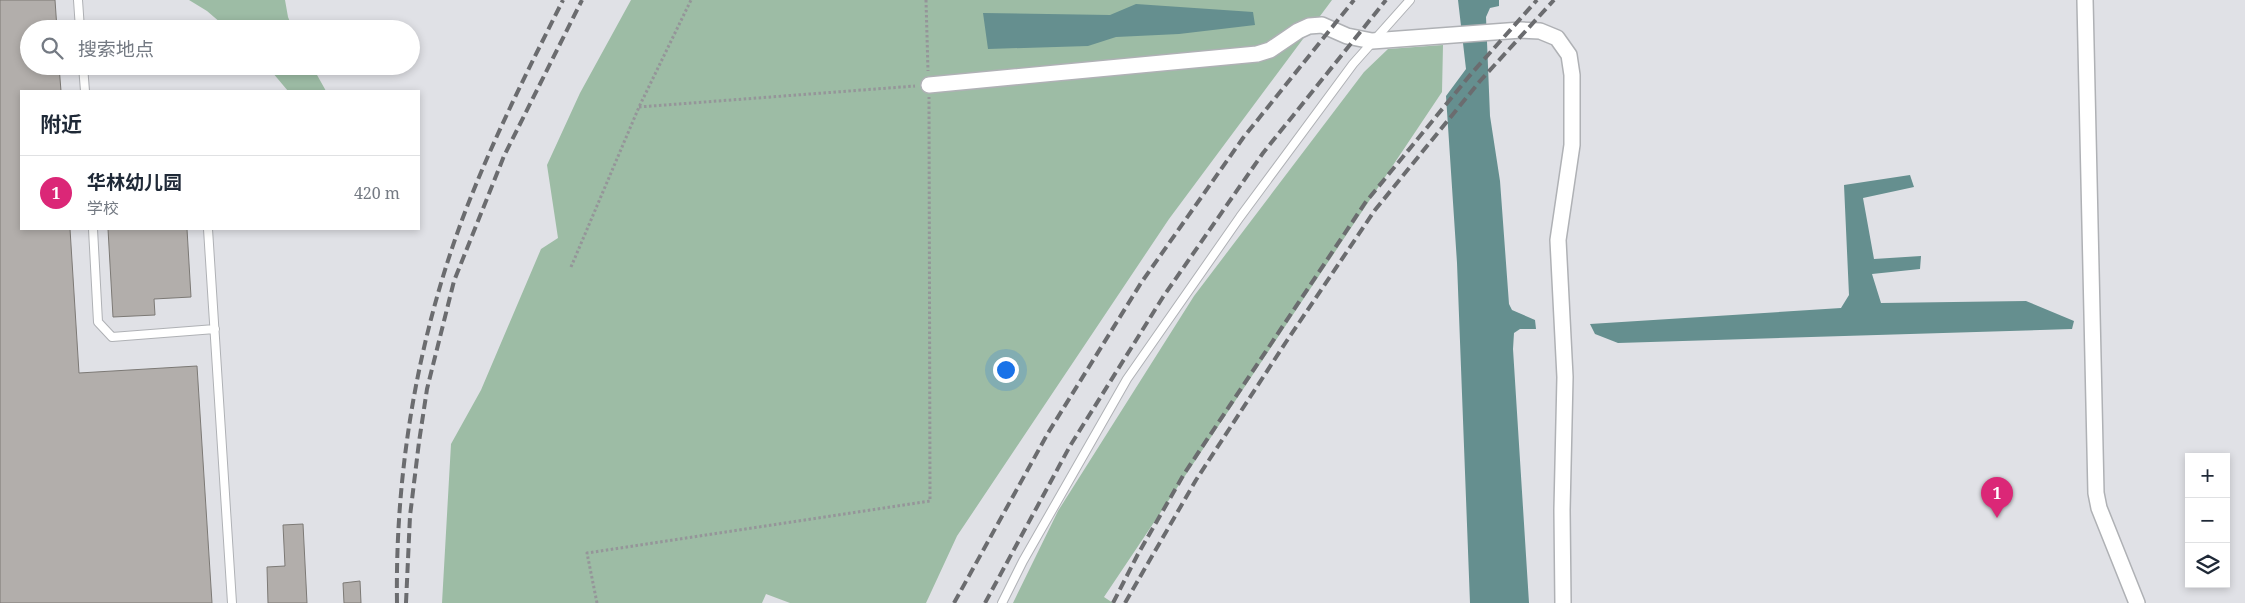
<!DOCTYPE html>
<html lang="zh">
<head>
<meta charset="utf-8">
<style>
  :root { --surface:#fff; --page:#f2f2f3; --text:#1f2937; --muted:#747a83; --line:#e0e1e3; --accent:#db2777 }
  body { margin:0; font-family:"Noto Serif","Noto Sans SC",serif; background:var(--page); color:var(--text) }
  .controls { position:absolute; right:15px; bottom:15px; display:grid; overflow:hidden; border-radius:0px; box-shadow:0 2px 8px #0003 }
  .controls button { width:45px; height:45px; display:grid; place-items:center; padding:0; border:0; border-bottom:1px solid var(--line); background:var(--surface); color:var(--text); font:25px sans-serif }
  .you { position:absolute; left:1005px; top:369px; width:18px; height:18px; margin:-12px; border:4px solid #fff; border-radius:50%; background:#1a73e8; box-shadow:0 0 0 8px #1a73e833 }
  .badge { display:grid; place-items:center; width:32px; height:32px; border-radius:50%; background:var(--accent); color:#fff; font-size:16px; font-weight:700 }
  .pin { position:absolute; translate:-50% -41px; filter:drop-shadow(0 1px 2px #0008) }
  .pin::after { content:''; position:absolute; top:26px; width:18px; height:15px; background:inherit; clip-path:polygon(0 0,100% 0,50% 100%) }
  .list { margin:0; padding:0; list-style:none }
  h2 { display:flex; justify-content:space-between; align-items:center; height:65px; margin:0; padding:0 20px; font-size:21px }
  h2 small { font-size:16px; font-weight:400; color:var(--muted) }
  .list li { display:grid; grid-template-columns:32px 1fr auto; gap:15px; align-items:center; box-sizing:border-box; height:75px; padding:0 20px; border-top:1px solid var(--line) }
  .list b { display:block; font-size:19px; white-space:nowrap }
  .list p { margin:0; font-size:16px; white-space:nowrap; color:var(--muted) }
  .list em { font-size:16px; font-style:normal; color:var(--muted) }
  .icon { flex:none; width:28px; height:28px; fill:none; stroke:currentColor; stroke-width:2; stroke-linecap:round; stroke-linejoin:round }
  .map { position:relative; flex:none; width:2245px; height:603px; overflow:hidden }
  .search { position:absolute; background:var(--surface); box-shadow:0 2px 8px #0003; left:20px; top:20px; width:400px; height:55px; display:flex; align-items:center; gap:12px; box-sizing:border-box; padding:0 18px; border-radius:28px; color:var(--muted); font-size:19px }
  .panel { position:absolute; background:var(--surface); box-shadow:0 2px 8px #0003; left:20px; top:90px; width:400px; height:140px; border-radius:0px }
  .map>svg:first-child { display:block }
  .forest { fill:#9dbca5 }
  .water { fill:#658f8f }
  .building { fill:#b2aeab; stroke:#7c7975 }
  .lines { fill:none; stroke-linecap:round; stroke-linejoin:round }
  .lane-casing { stroke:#afb1b5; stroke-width:10 }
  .street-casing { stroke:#afb1b5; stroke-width:18 }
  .path { stroke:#959599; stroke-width:3; stroke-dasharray:2.5 2.5; stroke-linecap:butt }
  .lane { stroke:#fff; stroke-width:8 }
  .street { stroke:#fff; stroke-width:15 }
  .rail { stroke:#6b6c6f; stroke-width:4; stroke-dasharray:10 5; stroke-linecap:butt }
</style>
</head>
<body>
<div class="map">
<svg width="2245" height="603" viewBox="0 0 2245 603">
  <rect width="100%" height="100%" fill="#e0e1e6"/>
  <path class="forest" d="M189,0H285L288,17L293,29H228L207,11Z
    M631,0H1332L1169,219L957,536L926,603H790L766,594L762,603H442L451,444L481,390L541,249L558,238L547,165L580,93Z
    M1443,45L1442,92L1104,597L1113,603H1013L1058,511L1194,296L1364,72L1388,49Z
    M267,66H312L326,91H288Z"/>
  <path class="water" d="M1458,0H1499V6L1490,8L1486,17L1490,116L1500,181L1509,304L1512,310L1535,320L1536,329H1520L1514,333L1513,349L1529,603H1470L1457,263L1446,96L1466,69Z
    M1136,4L1253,12L1255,25L1179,34L1116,37L1088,46L988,49L983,13L1110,15Z
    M1910,175L1914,187L1863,198L1874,259L1921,256L1920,269L1872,274L1881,303L2026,301L2074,321L2072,329L1618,343L1595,334L1590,324L1841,308L1849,295L1844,185Z"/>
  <path class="building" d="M0,0H55L57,29H29V66H59L61,91H21V229H70L79,373L197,366L212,603H0Z
    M108,229H187L191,297L154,299L155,315L113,317Z
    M303,524L307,603H268L267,567L285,566L283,525Z
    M360,581L361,603H344L343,583Z"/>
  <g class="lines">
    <defs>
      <path id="lane" d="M78,0L80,29
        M83,66L85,91
        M93,229L98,322L112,337L215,329
        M208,229L232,603
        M1002,603L1023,561L1127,379L1240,217L1353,64L1410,0"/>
      <path id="street" d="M2085,0L2096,493L2099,508L2137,603
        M929,85L1257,54L1270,50L1298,31L1309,26L1322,25L1347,36L1372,41L1521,30L1540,31L1557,38L1569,55L1572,75V145L1558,240L1565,377L1562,510L1563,603"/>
    </defs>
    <use href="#lane" class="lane-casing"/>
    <use href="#street" class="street-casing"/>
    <path class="path" d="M926,0L928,71
      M639,107L915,86
      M571,267L639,107L691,0
      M597,603L587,553L930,501L929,97"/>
    <use href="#lane" class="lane"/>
    <use href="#street" class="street"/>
    <path class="rail" d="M397,603C395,473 417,342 462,220C490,145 527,72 563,0
      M406,603L410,516L419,442L427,389L454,281L504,156L582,0
      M954,603L1048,433L1141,283L1243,138L1354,0
      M985,603L1070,446L1163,297L1263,153L1386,0
      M1113,603L1138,554L1184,474L1365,203L1471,74L1537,0
      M1125,603L1196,480L1286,342L1375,210L1480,81L1554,0"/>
  </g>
</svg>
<div class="controls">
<button>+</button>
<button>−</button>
<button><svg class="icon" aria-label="layers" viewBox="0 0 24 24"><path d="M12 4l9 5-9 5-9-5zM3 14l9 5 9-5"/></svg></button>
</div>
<div class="you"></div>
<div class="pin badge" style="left:1997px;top:518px">1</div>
<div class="search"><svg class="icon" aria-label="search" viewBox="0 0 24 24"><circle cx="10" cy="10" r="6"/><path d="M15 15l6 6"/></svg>搜索地点</div>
<section class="panel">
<h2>附近<small></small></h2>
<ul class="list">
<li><span class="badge">1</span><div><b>华林幼儿园</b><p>学校</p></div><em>420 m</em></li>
</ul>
</section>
</div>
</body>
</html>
